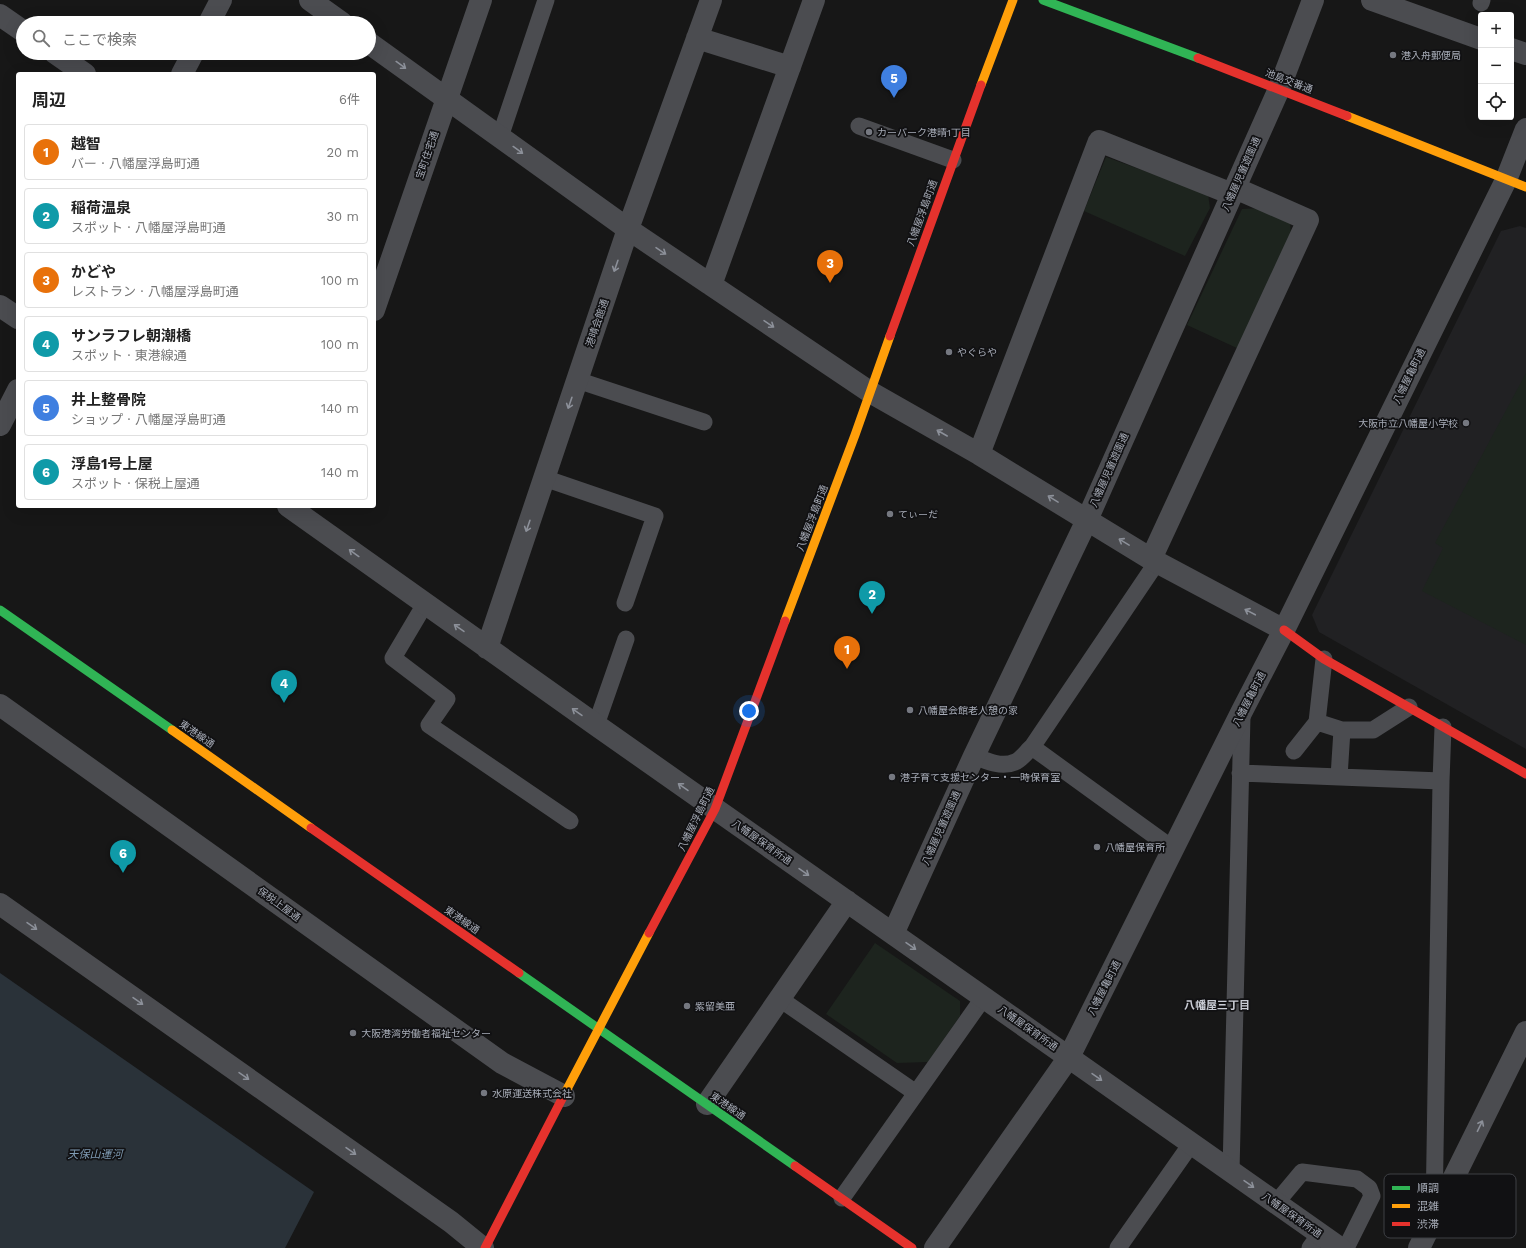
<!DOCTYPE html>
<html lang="ja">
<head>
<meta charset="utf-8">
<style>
  :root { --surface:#fff; --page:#f6f6f6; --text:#222; --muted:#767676; --line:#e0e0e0; --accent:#ea580c }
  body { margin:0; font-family:"Work Sans","Noto Sans JP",sans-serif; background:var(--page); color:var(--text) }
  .controls { position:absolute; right:12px; top:12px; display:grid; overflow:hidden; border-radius:4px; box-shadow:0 4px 16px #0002 }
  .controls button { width:36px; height:36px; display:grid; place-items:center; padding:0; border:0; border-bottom:1px solid var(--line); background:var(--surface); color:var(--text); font:20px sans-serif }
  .you { position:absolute; left:749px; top:711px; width:14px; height:14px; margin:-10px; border:3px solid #fff; border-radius:50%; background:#1a73e8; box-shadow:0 0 0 6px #1a73e833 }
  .badge { display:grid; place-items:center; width:26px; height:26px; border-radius:50%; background:var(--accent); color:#fff; font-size:13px; font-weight:700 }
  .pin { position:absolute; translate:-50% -33px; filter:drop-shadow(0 1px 2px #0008) }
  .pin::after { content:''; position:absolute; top:21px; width:14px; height:12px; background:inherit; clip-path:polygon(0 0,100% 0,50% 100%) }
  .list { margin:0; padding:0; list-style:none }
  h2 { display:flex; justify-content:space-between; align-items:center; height:52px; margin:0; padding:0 16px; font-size:17px }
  h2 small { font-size:13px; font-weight:400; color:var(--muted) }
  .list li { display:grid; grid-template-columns:26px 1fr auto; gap:12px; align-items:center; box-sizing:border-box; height:56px; margin:0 8px 8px; padding:0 8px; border:1px solid var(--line); border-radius:4px }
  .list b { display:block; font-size:15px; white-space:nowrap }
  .list p { margin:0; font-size:13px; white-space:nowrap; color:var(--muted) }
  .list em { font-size:13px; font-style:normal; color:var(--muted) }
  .icon { flex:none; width:22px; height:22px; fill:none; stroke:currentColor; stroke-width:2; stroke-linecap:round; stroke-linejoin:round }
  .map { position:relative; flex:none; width:1526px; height:1248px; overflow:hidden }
  .search { position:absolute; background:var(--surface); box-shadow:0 4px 16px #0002; left:16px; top:16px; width:360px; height:44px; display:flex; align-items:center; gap:10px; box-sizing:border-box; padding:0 14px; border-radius:22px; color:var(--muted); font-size:15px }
  .panel { position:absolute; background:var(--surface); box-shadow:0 4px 16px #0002; left:16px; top:72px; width:360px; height:436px; border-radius:4px }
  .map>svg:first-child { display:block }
  .built { fill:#212123 }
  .green { fill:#1d241e }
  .water { fill:#2a3239 }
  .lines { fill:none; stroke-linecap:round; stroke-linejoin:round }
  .lane { stroke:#4b4c50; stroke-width:17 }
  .street { stroke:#4b4c50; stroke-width:22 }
  .fast { stroke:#30b455; stroke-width:9 }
  .slow { stroke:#ff9f0a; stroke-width:9 }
  .jam { stroke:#e5322d; stroke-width:9 }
  .oneway { stroke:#8c9099 }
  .poi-dot { fill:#757880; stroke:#111113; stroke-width:1.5 }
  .labels { text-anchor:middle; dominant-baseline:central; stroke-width:3.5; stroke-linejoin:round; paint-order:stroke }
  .poi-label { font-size:10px; fill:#a8adb8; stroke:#111113; text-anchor:start }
  .street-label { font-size:10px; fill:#a8adb8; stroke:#111113 }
  .neighbourhood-label { font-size:11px; font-weight:bold; fill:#c9ccd4; stroke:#111113 }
  .water-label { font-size:11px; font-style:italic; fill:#7f9bb3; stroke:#111113 }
  .key { fill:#111113; stroke:#3e4045; stroke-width:1 }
  .key-label { font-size:11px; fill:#a8adb8 }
</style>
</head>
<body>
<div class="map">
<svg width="1526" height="1248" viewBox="0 0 1526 1248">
  <rect width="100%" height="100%" fill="#171717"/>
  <path class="built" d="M1520,226L1526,228V749L1319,632L1312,615L1501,231Z"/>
  <path class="green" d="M1106,157L1208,194L1210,208L1185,256L1084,211Z
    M1261,208L1290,220L1291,238L1239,349L1187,325L1242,209Z
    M1526,373V645L1422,591L1443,548L1435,543Z
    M875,943L960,1001V1016L928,1062L897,1063L826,1014Z"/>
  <path class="water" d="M0,973L314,1192L285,1248H0Z"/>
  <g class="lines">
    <path class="lane" d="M1481,3L1482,0
      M859,126L953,160
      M500,137L546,0
      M577,380L704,422
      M544,478L655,516L625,603
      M425,604L393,658L447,699L429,725L570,821
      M1317,722L1342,730H1373L1409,707
      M596,725L626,639
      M1032,747L1173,849
      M1294,751L1317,722L1324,659
      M974,756C986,761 1002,768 1015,762C1021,760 1027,751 1032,747L1157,562
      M1240,773L1441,781
      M1339,777L1342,730
      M780,999L916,1093
      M1231,1171L1242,716
      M842,1198L984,997
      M1276,1203L1302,1172L1357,1179L1369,1188L1372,1196L1346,1248
      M1434,1214L1441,781L1443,727
      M1118,1248L1191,1144
      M1310,1248L1320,1234"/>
    <path class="street" d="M310,0L342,23
      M1372,0L1481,39
      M0,15L23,31
      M209,23L221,0
      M697,38L790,67
      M369,43L628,229L870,392L979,454L1151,559L1284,630
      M1511,49L1526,54
      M55,53L85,74
      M182,74L193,53
      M711,285L814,0
      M0,306L18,318
      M374,310L481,0
      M0,425L18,390
      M979,454L1099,141L1232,194
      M288,506L596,725L1340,1248
      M1151,559L1308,220L1235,188
      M487,648L628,229L711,0
      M0,705L502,1063L564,1096
      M0,904L451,1222L483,1248
      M893,934L974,756L1087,520L1279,89L1313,0
      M707,1104L847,901
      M935,1248L1069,1057L1242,711L1284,630L1506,180L1526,129
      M1419,1248L1526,1032"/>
    <path class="fast" d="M1043,0L1198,58
      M0,610L172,730
      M519,973L795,1166"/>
    <path class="slow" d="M981,85L1013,0
      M1347,116L1526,187
      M785,621L855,435L890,336
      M172,730L311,828
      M565,1093L649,933"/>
    <path class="jam" d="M1198,58L1347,116
      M890,336L981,85
      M1284,630L1324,659L1526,774
      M311,828L519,973
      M649,933L715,809L785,621
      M795,1166L912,1248
      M485,1248L565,1093"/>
  </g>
  <defs><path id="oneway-shaft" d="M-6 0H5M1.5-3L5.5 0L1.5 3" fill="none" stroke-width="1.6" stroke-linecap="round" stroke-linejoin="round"/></defs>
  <g class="oneway">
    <use href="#oneway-shaft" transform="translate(401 65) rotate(36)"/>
    <use href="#oneway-shaft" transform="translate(518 150) rotate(36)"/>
    <use href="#oneway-shaft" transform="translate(661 251) rotate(34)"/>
    <use href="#oneway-shaft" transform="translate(616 266) rotate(109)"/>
    <use href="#oneway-shaft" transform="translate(769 324) rotate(34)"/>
    <use href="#oneway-shaft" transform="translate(570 403) rotate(109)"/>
    <use href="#oneway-shaft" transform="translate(942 433) rotate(-150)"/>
    <use href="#oneway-shaft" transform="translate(1053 499) rotate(-148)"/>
    <use href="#oneway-shaft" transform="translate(528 526) rotate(109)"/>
    <use href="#oneway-shaft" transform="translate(1124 542) rotate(-149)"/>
    <use href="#oneway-shaft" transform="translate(354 553) rotate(-144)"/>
    <use href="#oneway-shaft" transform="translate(1250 612) rotate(-152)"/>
    <use href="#oneway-shaft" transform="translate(459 628) rotate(-145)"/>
    <use href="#oneway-shaft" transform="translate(577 712) rotate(-145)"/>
    <use href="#oneway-shaft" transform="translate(683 787) rotate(-145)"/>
    <use href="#oneway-shaft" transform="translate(804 872) rotate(35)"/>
    <use href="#oneway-shaft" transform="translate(32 926) rotate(35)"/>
    <use href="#oneway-shaft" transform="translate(911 946) rotate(35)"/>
    <use href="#oneway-shaft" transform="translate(138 1001) rotate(35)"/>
    <use href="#oneway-shaft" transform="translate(244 1076) rotate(35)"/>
    <use href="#oneway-shaft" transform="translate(1097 1077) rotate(35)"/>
    <use href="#oneway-shaft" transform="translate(1480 1126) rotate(-64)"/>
    <use href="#oneway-shaft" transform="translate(351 1151) rotate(35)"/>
    <use href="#oneway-shaft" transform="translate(1249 1184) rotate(35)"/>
  </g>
  <g class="poi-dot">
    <circle cx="1393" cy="55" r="4"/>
    <circle cx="869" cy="132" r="4"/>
    <circle cx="949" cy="352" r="4"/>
    <circle cx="1466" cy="423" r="4"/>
    <circle cx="890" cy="514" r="4"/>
    <circle cx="910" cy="710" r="4"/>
    <circle cx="892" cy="777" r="4"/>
    <circle cx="1097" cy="847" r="4"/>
    <circle cx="687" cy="1006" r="4"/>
    <circle cx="353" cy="1033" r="4"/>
    <circle cx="484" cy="1093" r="4"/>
  </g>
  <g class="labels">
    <g class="poi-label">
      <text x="1401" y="55">港入舟郵便局</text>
      <text x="877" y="132">カーパーク港晴1丁目</text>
      <text x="957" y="352">やぐらや</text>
      <text x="1458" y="423" text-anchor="end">大阪市立八幡屋小学校</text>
      <text x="898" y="514">てぃーだ</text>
      <text x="918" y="710">八幡屋会館老人憩の家</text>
      <text x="900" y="777">港子育て支援センター・一時保育室</text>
      <text x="1105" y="847">八幡屋保育所</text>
      <text x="695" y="1006">紫留美亜</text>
      <text x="361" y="1033">大阪港湾労働者福祉センター</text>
      <text x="492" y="1093">水原運送株式会社</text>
    </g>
    <g class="street-label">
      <text transform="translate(1289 81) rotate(21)">池島交番通</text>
      <text transform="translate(427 155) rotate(-71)">宝町住宅通</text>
      <text transform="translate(1241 174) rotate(-66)">八幡屋児童遊園通</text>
      <text transform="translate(922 213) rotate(-70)">八幡屋浮島町通</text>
      <text transform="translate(597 323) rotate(-71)">港晴会館通</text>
      <text transform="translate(1409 376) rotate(-64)">八幡屋亀町通</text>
      <text transform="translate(1109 470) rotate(-66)">八幡屋児童遊園通</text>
      <text transform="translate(812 518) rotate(-69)">八幡屋浮島町通</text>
      <text transform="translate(1249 699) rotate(-63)">八幡屋亀町通</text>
      <text transform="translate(197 734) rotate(35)">東港線通</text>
      <text transform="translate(696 819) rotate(-64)">八幡屋浮島町通</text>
      <text transform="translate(941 828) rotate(-66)">八幡屋児童遊園通</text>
      <text transform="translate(762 842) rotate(35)">八幡屋保育所通</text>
      <text transform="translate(279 904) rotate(36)">保税上屋通</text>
      <text transform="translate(462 920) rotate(35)">東港線通</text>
      <text transform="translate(1104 988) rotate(-63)">八幡屋亀町通</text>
      <text transform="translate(1028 1028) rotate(35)">八幡屋保育所通</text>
      <text transform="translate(728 1106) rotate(35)">東港線通</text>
      <text transform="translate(1292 1215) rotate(35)">八幡屋保育所通</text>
    </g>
    <g class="neighbourhood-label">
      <text x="1217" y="1005">八幡屋三丁目</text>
    </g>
    <g class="water-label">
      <text x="95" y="1154">天保山運河</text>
    </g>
  </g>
  <rect x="1384" y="1174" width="132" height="64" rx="6" class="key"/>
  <rect x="1392" y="1186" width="18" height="4" fill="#30b455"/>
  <rect x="1392" y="1204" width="18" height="4" fill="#ff9f0a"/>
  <rect x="1392" y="1222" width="18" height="4" fill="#e5322d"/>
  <g class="key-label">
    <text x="1417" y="1192">順調</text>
    <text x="1417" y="1210">混雑</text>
    <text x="1417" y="1228">渋滞</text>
  </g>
</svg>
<div class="controls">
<button>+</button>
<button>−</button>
<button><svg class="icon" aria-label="locate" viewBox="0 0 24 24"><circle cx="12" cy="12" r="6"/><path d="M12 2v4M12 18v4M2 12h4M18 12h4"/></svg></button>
</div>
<div class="you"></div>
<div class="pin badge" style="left:847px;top:669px;background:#e8710a">1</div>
<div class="pin badge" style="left:872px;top:614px;background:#0f9aa8">2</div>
<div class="pin badge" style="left:830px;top:283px;background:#e8710a">3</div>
<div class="pin badge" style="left:284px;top:703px;background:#0f9aa8">4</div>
<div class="pin badge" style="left:894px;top:98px;background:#3f7fe0">5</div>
<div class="pin badge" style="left:123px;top:873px;background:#0f9aa8">6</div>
<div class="search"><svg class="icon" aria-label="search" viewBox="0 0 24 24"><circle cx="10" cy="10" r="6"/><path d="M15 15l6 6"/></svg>ここで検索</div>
<section class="panel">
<h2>周辺<small>6件</small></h2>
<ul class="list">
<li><span class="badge" style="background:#e8710a">1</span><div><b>越智</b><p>バー · 八幡屋浮島町通</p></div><em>20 m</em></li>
<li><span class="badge" style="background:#0f9aa8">2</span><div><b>稲荷温泉</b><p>スポット · 八幡屋浮島町通</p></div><em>30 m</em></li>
<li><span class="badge" style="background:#e8710a">3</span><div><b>かどや</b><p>レストラン · 八幡屋浮島町通</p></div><em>100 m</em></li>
<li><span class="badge" style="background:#0f9aa8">4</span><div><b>サンラフレ朝潮橋</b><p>スポット · 東港線通</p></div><em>100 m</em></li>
<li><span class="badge" style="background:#3f7fe0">5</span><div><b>井上整骨院</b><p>ショップ · 八幡屋浮島町通</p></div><em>140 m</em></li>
<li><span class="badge" style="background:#0f9aa8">6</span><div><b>浮島1号上屋</b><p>スポット · 保税上屋通</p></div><em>140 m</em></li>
</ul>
</section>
</div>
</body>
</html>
